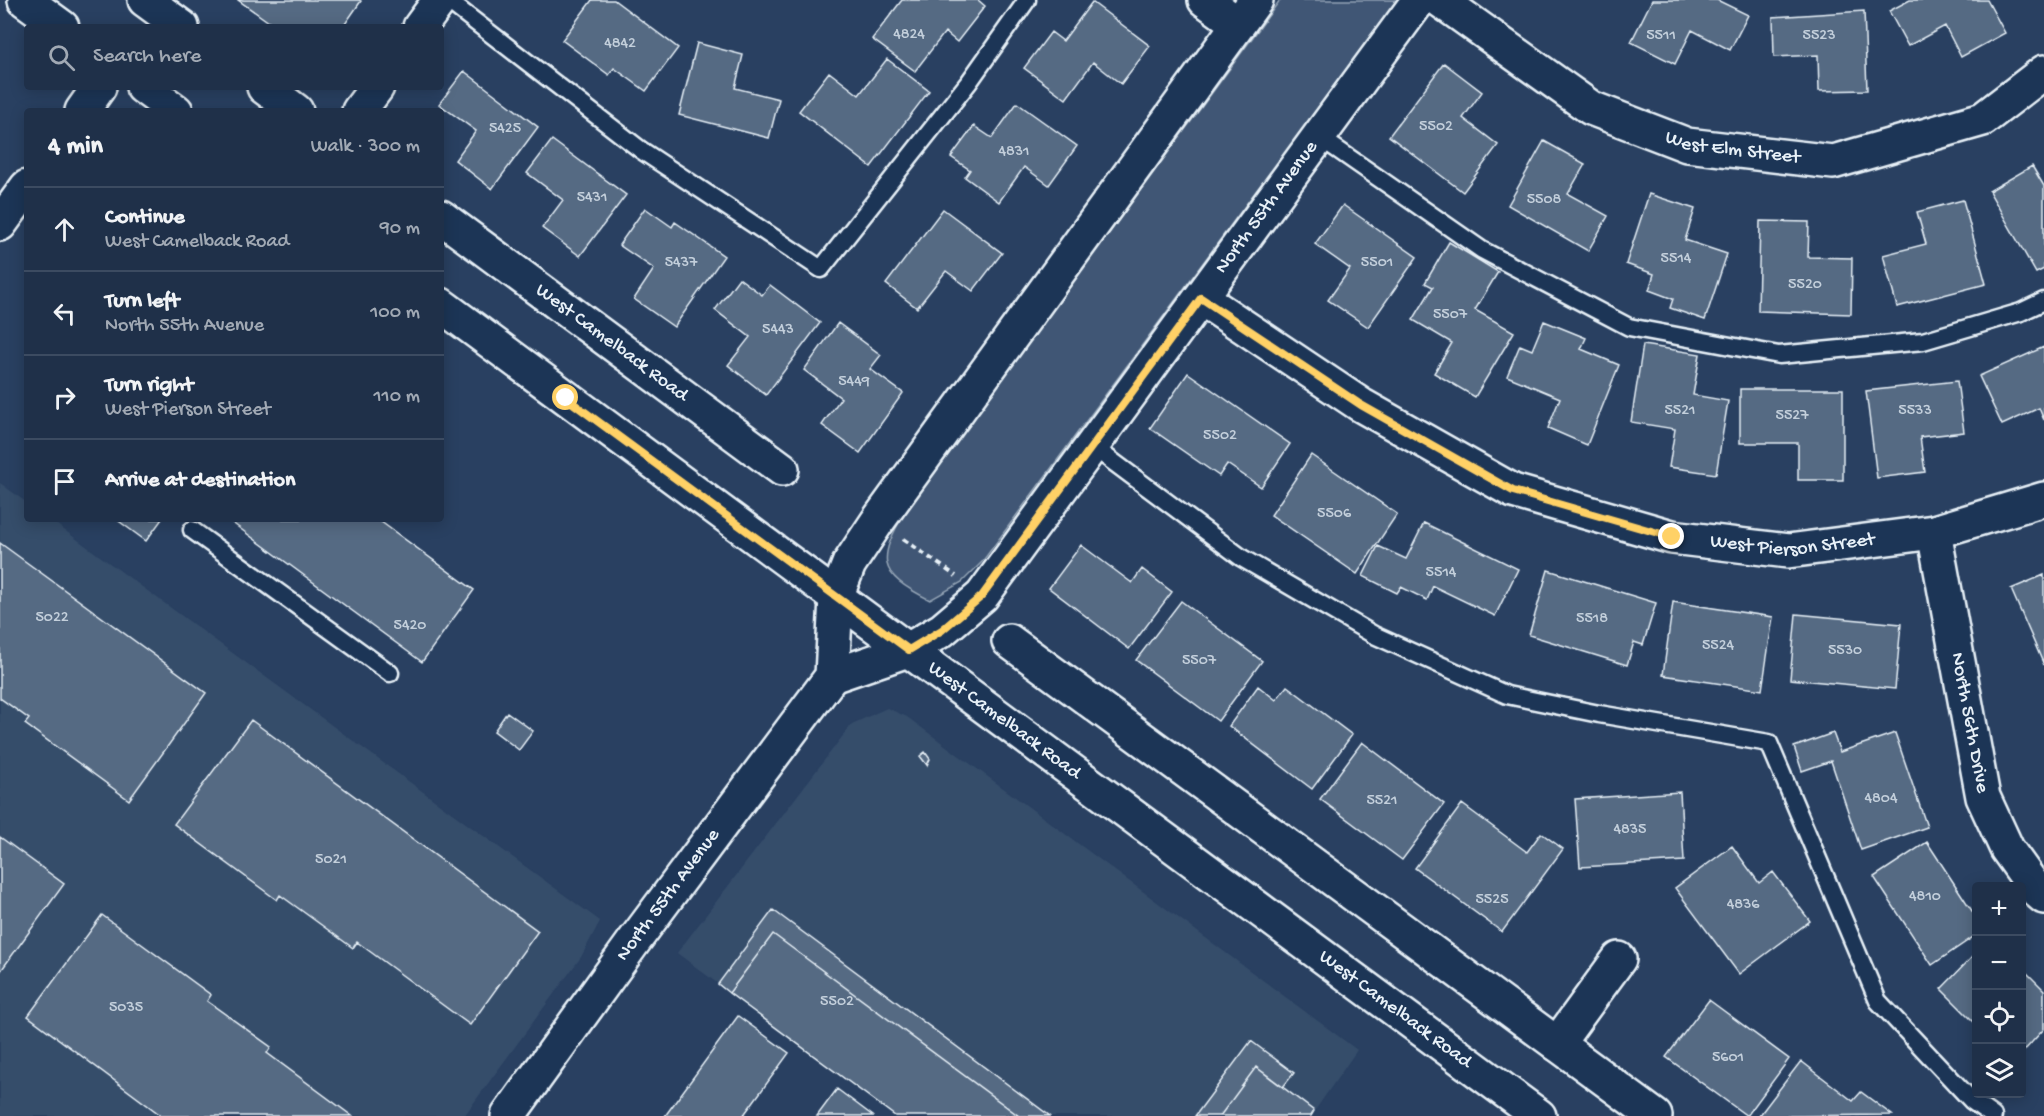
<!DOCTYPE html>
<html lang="en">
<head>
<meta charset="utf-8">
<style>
  :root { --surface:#1f3049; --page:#2c3c53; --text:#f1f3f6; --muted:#a1a9b4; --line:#3c4b61 }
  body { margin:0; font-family:"Gochi Hand",sans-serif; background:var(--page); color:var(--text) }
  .controls { position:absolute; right:18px; bottom:18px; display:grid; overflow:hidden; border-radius:6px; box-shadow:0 3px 15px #0003 }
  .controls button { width:54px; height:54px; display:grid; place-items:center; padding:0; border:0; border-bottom:2px solid var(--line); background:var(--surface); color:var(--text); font:30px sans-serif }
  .stop { position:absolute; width:18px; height:18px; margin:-14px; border:4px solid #ffd166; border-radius:50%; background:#fff }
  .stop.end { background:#ffd166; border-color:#fff; box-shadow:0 2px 6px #0008 }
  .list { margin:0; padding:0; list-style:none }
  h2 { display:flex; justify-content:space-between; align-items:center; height:78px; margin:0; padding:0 24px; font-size:26px }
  h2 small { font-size:20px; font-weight:400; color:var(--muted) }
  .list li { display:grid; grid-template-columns:39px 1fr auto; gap:18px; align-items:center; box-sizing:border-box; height:84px; padding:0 24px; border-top:2px solid var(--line) }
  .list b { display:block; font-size:22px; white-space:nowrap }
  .list p { margin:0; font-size:20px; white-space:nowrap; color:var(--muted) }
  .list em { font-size:20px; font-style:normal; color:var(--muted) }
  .icon { flex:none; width:33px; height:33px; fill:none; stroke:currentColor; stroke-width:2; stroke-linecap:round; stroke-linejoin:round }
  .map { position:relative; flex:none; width:2044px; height:1116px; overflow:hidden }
  .search { position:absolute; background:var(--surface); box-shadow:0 3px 15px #0003; left:24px; top:24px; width:420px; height:66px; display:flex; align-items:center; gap:15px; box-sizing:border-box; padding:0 21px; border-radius:6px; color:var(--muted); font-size:22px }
  .panel { position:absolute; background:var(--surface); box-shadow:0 3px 15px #0003; left:24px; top:108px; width:420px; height:414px; border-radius:6px }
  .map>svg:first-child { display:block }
  .built { fill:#364d6b }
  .green { fill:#415774; stroke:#94a4b6; stroke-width:1.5 }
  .building { fill:#556a83; stroke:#e8f1f8; stroke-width:1.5 }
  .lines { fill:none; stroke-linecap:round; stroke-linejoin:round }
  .lane-casing { stroke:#e8f1f8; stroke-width:21 }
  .street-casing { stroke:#e8f1f8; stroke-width:38 }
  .secondary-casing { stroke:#e8f1f8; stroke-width:38 }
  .primary-casing { stroke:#e8f1f8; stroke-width:38 }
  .path { stroke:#e8f1f8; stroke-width:4; stroke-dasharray:6 4.5; stroke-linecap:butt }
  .lane { stroke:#1d3557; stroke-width:16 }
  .street { stroke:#1d3557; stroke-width:33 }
  .secondary { stroke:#1d3557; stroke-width:33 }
  .primary { stroke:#1d3557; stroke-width:33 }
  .route { stroke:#ffd166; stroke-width:8 }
  .labels { text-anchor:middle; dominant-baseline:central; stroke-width:4.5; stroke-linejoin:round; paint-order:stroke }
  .number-label { font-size:16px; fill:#c3cfdb }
  .street-label { font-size:20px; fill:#e8f1f8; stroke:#1d3557 }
</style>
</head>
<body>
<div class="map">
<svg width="2044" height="1116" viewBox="0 0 2044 1116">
  <rect width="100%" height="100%" fill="#294061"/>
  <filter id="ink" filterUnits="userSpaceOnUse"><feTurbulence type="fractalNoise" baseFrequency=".0167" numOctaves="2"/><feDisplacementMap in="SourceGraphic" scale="12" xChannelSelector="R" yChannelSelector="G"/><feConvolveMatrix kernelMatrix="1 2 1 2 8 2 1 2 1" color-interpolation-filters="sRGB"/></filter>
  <g filter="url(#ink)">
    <path class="built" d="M0,483L27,503V519H49L600,921L581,957L464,1116H0Z
      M887,708L907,717L1357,1050L1311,1116H895L677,953L852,724Z"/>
    <path class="green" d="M1280,0H1397L982,562L962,582L930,600C875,573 878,559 906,510Z"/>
    <path class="building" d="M238,0H359L361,1L343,27H276Z
      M592,0H614L678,48L646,91L614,68L609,75L562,40Z
      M902,0H978L985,6L957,42L945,32L915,71L872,39Z
      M1652,0H1717L1748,15L1730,50L1692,30L1675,64L1631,42Z
      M1910,0H1987L2005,33L1961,57L1945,26L1908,46L1889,11Z
      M1092,2L1150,46L1121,84L1093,62L1066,99L1024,68L1051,32L1063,41Z
      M1864,11L1867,90L1819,91L1818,55L1774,57L1773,17Z
      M697,43L743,55L735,88L779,99L769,138L679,115Z
      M887,59L929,91L871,167L799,111L829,72L859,95Z
      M1444,63L1482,92L1463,118L1498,145L1463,192L1389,136Z
      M464,71L538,127L492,189L455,160L476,131L439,104Z
      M1017,103L1077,146L1049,185L1024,167L999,202L965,177L970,170L951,157L974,126L992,138Z
      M552,140L626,195L580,256L542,228L563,200L527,173Z
      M1544,141L1585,164L1568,194L1608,216L1588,251L1508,205Z
      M2032,166L2044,186V269L2036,273L1989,191Z
      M1649,194L1695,209L1685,240L1727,254L1705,320L1670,308L1673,299L1649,290L1654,274L1626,264Z
      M1963,200L1986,284L1897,307L1883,255L1926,244L1917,212Z
      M1343,205L1417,257L1368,327L1328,300L1350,269L1315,244Z
      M645,208L672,227L675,222L724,256L674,327L634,299L654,269L619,245Z
      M943,209L1002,253L973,291L946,271L917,308L886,284Z
      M1760,221L1809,222L1808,257L1852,258L1851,314L1758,311Z
      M1449,242L1498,272L1475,310L1514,332L1475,397L1434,373L1452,343L1413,320L1433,287L1425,283Z
      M739,278L762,295L770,285L820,323L766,395L728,365L750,337L715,310Z
      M1544,321L1586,338L1581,349L1619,365L1587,445L1548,428L1560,398L1507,376L1520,345L1532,350Z
      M838,323L881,355L870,369L903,393L860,453L822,425L841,398L804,370Z
      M1643,345L1700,354L1693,395L1728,401L1716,474L1669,467L1675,429L1631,422Z
      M2044,347V420L2039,408L2002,425L1979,376Z
      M1188,373L1290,444L1261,487L1227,464L1219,476L1150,428Z
      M1957,381L1964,432L1920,437L1925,472L1877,478L1866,391Z
      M1740,389H1843V480H1798V443H1740Z
      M1311,455L1397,514L1357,574L1271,515Z
      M116,519H162L146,541Z
      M227,519H377L474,590L422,662Z
      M1424,523L1518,569L1495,616L1433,586L1427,600L1401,587L1397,593L1363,576L1378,546L1406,559Z
      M0,543L206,693L129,800L25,724L29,719L0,698Z
      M1081,545L1132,583L1142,569L1172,592L1129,649L1049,588Z
      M1548,570L1656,603L1643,645L1634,642L1627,665L1529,635Z
      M2044,575V665L2011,589Z
      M1181,601L1262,661L1218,721L1136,660Z
      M1673,602L1773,617L1762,690L1663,675Z
      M1796,614L1901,624L1895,689L1790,679Z
      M1258,686L1276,700L1287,686L1352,735L1312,789L1229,726Z
      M507,712L533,731L519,750L494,731Z
      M251,720L538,931L470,1025L357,942L353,948L280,895L277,900L174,824Z
      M1833,733L1840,752L1895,733L1927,827L1861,850L1831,761L1802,771L1794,747Z
      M1362,742L1444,804L1402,860L1320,799Z
      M925,752L930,759L927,765L920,756Z
      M1680,792L1684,861L1580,867L1575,799Z
      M1462,804L1527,852L1541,833L1563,849L1502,932L1415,868Z
      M0,837L64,884L0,972Z
      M1927,842L1976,917V935L1932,965L1874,877Z
      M1732,846L1759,883L1773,872L1810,921L1739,974L1675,888Z
      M773,910L1050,1116H1019L773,934L729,993L718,984Z
      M102,915L211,995L207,1001L271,1047L267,1053L352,1116H162L28,1016Z
      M773,934L1019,1116H895L729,993Z
      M1976,953V1024L1941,989Z
      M2022,968L2044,990V1029L2022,1053Z
      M1709,1000L1789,1059L1747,1116L1666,1057Z
      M738,1016L789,1053L743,1116H665Z
      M1251,1041L1294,1073L1283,1087L1256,1067L1220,1116H1195Z
      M1801,1061L1853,1101L1861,1092L1892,1115L1759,1116Z
      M1256,1067L1314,1111L1311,1116H1220Z
      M837,1089L873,1116H817Z"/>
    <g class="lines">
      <defs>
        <path id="lane" d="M447,0L641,150L821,269L969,82L1027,0
          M1318,136L1482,250L1629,327L1779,355L1923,341L2021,312L2044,301
          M1092,446L1242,558L1374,635L1507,695L1599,714L1769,743L1878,1001L1972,1101L1993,1116
          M192,530L390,673"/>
        <g id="street">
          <path d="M145,0L182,27"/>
          <path d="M1205,0L1238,24"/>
          <path id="s1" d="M1440,0L1591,108L1687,145L1833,162L1983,119L2044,72"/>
          <path d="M420,27L440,0"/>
          <path d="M264,87L296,111"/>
          <path d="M82,111L99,87"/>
          <path d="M359,111L377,87"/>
          <path id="s2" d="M441,217L782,469"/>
          <path d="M0,224L27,187"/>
          <path id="s3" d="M1201,298L1361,405L1513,491L1672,537L1788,551L1934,532L2044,499"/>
          <path id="s4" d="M1934,532L1983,797L2007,849L2037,891L2044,897"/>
          <path d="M1009,641L1655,1116"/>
          <path d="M1557,1044L1619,959"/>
        </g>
        <g id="secondary">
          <path id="s5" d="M832,676L908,650L942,630L982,596L1419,0"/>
          <path id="s6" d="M508,1116L632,944L832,676L836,597L849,564L877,522L1256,0"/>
        </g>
        <g id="primary">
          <path d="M25,0L62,27"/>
          <path d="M143,87L176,111"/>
          <path id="s7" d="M441,305L1539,1116"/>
        </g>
      </defs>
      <use href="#lane" class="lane-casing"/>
      <use href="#street" class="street-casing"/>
      <use href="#secondary" class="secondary-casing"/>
      <use href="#primary" class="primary-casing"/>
      <path class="path" d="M903,539L956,576"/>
      <use href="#lane" class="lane"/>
      <use href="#street" class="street"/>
      <use href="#secondary" class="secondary"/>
      <use href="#primary" class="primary"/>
    </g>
  </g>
  <g class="lines" filter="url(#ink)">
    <path class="route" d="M566,398L909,650L942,630L982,596L1201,298L1361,405L1513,491L1672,537"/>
  </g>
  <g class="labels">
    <g class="number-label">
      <text x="909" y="35">4824</text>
      <text x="1661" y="36">5511</text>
      <text x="1819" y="36">5523</text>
      <text x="620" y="44">4842</text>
      <text x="1436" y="127">5502</text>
      <text x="505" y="129">5425</text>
      <text x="1014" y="152">4831</text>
      <text x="592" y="198">5431</text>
      <text x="1544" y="200">5508</text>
      <text x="1676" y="259">5514</text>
      <text x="681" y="263">5437</text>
      <text x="1377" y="263">5501</text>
      <text x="1805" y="285">5520</text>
      <text x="1450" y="315">5507</text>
      <text x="778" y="330">5443</text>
      <text x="854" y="382">5449</text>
      <text x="1680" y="411">5521</text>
      <text x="1915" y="411">5533</text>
      <text x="1792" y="416">5527</text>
      <text x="1220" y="436">5502</text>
      <text x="1334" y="514">5506</text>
      <text x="1441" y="573">5514</text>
      <text x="52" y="618">5022</text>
      <text x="1592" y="619">5518</text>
      <text x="410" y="626">5420</text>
      <text x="1718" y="646">5524</text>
      <text x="1845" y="651">5530</text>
      <text x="1199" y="661">5507</text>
      <text x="1881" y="799">4804</text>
      <text x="1382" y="801">5521</text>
      <text x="1630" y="830">4835</text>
      <text x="331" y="860">5021</text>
      <text x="1925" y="897">4810</text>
      <text x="1492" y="900">5525</text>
      <text x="1743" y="905">4836</text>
      <text x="837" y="1002">5502</text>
      <text x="126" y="1008">5035</text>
      <text x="1728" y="1058">5601</text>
    </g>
    <g class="street-label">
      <text stroke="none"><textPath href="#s1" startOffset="334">West Elm Street</textPath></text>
      <text stroke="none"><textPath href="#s5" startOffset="654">North 55th Avenue</textPath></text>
      <text stroke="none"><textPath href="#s2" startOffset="212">West Camelback Road</textPath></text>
      <text stroke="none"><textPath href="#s3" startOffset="654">West Pierson Street</textPath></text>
      <text stroke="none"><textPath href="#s7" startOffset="700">West Camelback Road</textPath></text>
      <text stroke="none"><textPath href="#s4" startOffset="194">North 56th Drive</textPath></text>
      <text stroke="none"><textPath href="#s6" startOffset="273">North 55th Avenue</textPath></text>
      <text stroke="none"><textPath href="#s7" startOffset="1186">West Camelback Road</textPath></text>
    </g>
  </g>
</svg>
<div class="controls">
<button>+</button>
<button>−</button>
<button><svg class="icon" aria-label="locate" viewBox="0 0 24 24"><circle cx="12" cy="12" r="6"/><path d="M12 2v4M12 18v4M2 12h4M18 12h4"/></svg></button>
<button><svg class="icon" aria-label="layers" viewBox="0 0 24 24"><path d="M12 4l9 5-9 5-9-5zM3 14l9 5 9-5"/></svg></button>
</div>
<div class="stop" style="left:566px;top:398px"></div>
<div class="stop end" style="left:1672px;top:537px"></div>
<div class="search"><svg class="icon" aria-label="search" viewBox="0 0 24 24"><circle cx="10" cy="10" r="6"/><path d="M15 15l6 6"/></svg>Search here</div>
<section class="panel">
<h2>4 min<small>Walk · 300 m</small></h2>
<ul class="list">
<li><svg class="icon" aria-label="ahead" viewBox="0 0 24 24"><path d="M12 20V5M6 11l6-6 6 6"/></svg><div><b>Continue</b><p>West Camelback Road</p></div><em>90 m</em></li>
<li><svg class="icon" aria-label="left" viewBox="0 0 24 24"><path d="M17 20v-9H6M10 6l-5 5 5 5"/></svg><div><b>Turn left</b><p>North 55th Avenue</p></div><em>100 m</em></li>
<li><svg class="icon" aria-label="right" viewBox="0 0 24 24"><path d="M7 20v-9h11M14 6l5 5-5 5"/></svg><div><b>Turn right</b><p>West Pierson Street</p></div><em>110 m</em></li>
<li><svg class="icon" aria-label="arrive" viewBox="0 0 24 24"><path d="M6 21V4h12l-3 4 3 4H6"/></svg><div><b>Arrive at destination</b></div></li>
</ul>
</section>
</div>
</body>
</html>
